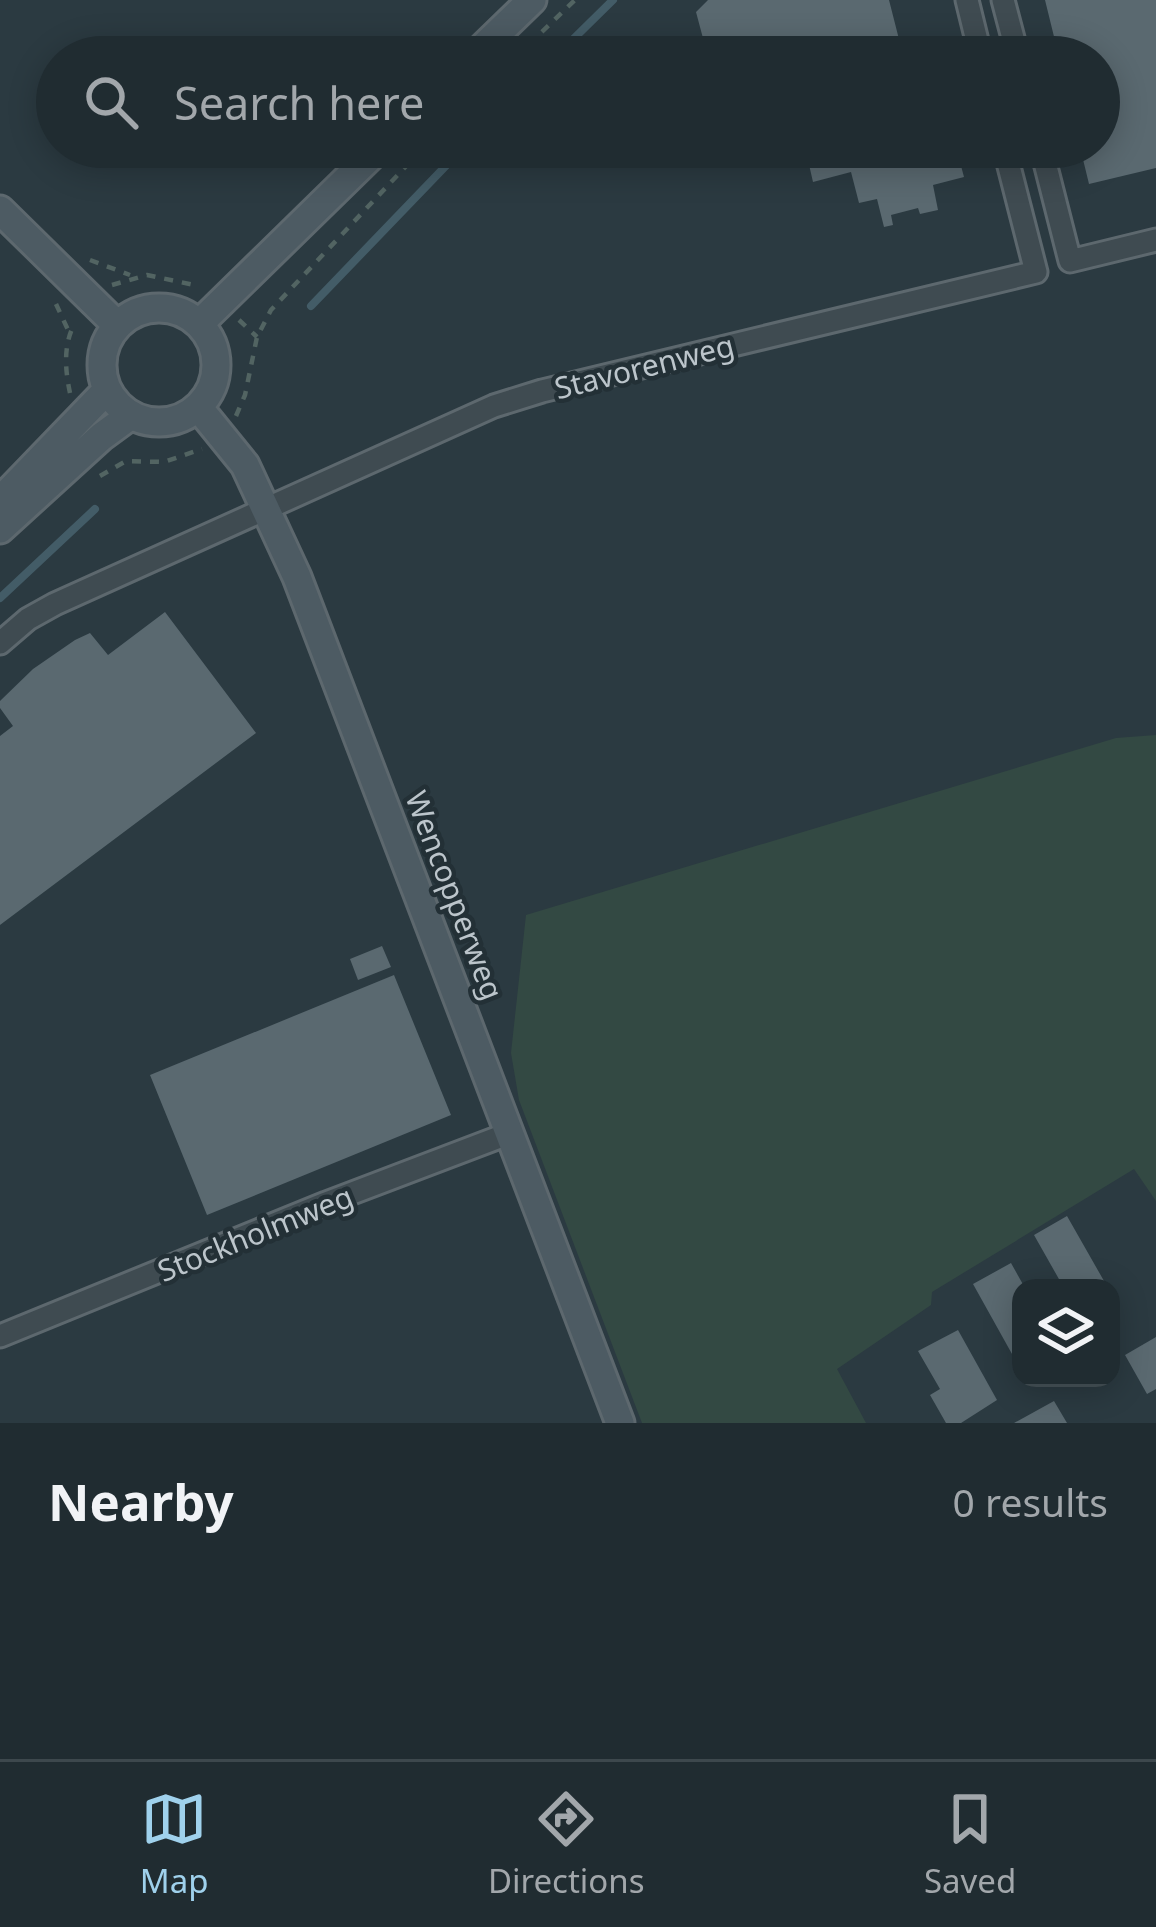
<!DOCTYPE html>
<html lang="en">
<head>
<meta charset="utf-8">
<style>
  :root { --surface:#202c31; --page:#2d383d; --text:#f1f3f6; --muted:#a2a7ab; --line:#3d484d; --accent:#9fd1ec }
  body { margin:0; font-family:"Noto Sans",sans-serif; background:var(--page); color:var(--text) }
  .controls { position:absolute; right:36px; bottom:36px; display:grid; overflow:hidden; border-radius:24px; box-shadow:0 6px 30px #0003 }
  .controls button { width:108px; height:108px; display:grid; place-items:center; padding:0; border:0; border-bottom:3px solid var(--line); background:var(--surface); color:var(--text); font:60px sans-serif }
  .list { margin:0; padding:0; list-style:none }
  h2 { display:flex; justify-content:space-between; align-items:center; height:156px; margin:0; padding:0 48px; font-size:51px }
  h2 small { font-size:39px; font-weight:400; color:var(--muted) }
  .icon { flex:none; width:66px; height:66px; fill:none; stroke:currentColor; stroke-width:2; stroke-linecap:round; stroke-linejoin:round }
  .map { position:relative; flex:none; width:1156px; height:1423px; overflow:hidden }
  .search { position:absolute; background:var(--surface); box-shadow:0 6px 30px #0003; left:36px; right:36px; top:36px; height:132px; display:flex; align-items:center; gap:30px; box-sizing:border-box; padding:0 42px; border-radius:66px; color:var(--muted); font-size:45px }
  .sheet { height:336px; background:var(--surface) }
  nav { display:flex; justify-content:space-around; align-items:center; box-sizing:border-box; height:168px; border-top:3px solid var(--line); background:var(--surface); font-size:33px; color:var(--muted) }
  nav a { display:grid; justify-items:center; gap:6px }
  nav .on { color:var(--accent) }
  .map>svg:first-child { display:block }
  .green { fill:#334943 }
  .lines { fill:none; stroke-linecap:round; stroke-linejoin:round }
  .stream { stroke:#435c67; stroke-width:8 }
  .building { fill:#5a6970 }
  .street-casing { stroke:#5d686e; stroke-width:27 }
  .secondary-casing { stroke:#5d686e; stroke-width:33 }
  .path { stroke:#526462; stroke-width:4.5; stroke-dasharray:9 9; stroke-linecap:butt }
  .street { stroke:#3f4b51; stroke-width:21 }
  .secondary { stroke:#4d5b63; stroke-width:27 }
  .labels { text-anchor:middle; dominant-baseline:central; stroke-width:9; stroke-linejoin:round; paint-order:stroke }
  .street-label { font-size:30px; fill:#bcc5cb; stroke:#233036 }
</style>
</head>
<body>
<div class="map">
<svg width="1156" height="1423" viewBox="0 0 1156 1423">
  <rect width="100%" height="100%" fill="#2b3a41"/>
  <path class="green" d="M1156,735V1201L1134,1169L932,1292L931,1305L837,1369L866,1423H642L519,1100L511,1053L526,915L1116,738Z"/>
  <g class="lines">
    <path class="stream" d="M555,57L613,0
      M311,306L464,147
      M0,598L95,509"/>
  </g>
  <path class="building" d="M708,0H889L902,51L913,49L915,57H708L696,12Z
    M1045,0H1156V168L1089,184L1080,147H1099V57H1059Z
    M805,147H956L964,177L933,185L938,210L920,214L918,208L891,215L893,225L884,227L877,199L859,203L851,172L813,182Z
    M165,612L256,733L0,925V736L13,726L0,708V701L33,669L75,640L90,633L108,655Z
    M382,946L391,967L358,980L350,959Z
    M394,975L451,1115L207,1215L150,1075Z
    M1067,1216L1108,1288H1064L1034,1235Z
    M1011,1263L1025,1288H1021V1370L973,1284Z
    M958,1330L997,1400L961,1423H946L930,1395L940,1389L918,1351Z
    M1156,1337V1389L1147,1394L1125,1355Z
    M1054,1401L1067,1423H1014Z"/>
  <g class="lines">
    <defs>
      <path id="street" d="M967,0L981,57
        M1003,0L1018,57
        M1041,147L1070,261L1156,240
        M0,643L28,619L55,604L494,406L542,391L1036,272L1004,147
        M0,1336L326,1203L510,1133"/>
      <path id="secondary" d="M473,57L532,0
        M0,210L117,325
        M102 365a57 57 0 1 1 114 0a57 57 0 1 1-114 0Z
        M199,324L380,147
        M198,407L245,465L297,577L620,1423
        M0,501L107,390
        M0,529L101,437L131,415"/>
    </defs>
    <use href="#street" class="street-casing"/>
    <use href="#secondary" class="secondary-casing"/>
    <path class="path" d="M516,57L575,0
      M90,260L130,275
      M112,285L147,275L199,286
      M56,304L69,332
      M239,320L257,337
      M70,393C65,370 63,344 75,323
      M236,416L245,395L257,337L271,310L424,147
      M100,476L126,461L164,462L202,449"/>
    <use href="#street" class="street"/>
    <use href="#secondary" class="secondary"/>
  </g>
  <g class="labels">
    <g class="street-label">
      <text transform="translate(644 366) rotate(-14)">Stavorenweg</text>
      <text transform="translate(455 895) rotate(69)">Wencopperweg</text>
      <text transform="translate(255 1233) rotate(-22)">Stockholmweg</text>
    </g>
  </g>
</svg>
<div class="controls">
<button><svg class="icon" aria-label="layers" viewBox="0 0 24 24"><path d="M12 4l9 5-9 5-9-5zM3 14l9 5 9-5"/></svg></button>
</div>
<div class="search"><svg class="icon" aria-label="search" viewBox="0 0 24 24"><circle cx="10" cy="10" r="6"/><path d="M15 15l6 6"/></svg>Search here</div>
</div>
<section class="sheet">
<h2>Nearby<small>0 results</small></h2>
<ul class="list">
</ul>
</section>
<nav>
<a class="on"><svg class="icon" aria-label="map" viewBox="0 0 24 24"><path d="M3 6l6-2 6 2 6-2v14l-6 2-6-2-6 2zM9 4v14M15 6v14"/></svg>Map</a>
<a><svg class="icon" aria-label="directions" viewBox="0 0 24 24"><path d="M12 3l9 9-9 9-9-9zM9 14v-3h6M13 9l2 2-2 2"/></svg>Directions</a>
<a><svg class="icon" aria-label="saved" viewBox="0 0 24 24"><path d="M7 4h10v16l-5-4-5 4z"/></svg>Saved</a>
</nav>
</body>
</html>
